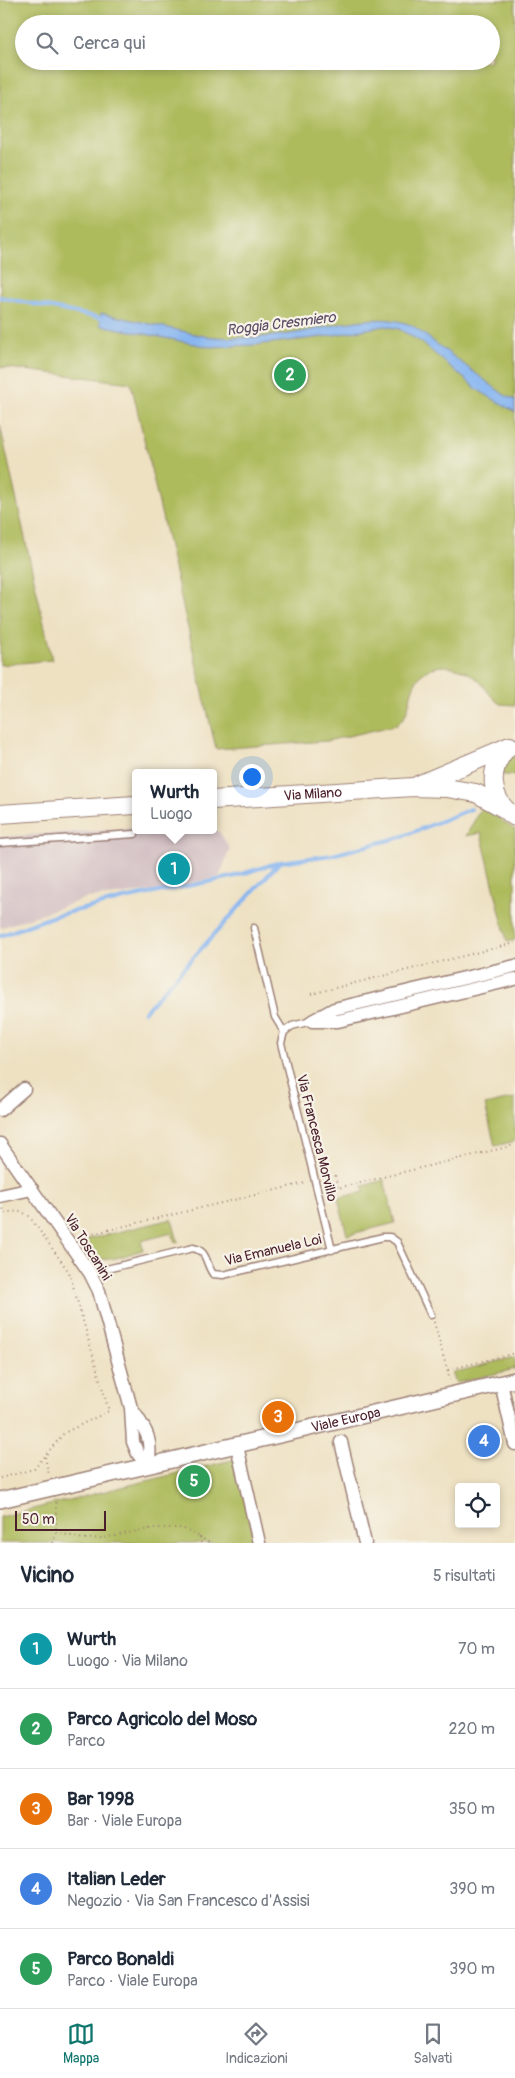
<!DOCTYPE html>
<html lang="it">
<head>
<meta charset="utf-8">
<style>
  :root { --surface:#fff; --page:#f6f6f7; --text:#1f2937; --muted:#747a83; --line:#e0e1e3; --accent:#0f766e }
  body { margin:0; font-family:Pangolin,sans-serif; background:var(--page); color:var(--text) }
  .controls { position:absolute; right:15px; bottom:15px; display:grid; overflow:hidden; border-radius:5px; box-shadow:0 2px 8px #0003 }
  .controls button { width:45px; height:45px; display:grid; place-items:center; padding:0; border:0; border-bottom:1px solid var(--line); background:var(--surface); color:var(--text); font:25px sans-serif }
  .scale { position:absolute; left:15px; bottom:12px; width:91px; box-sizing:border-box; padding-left:5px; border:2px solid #4a1f2b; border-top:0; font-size:14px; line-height:18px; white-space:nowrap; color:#4a1f2b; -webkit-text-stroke:4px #f7f3e8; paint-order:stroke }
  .you { position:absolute; left:251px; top:776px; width:18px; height:18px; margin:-12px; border:4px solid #fff; border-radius:50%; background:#1a73e8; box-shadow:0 0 0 8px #1a73e833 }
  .badge { display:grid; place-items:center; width:32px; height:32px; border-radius:50%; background:var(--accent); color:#fff; font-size:16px; font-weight:700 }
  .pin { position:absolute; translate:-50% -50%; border:2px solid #fff; box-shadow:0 1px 5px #0006 }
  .popup { position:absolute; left:132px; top:769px; width:85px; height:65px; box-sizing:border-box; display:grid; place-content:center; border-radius:5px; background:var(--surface); filter:drop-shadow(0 1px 4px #0005); font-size:16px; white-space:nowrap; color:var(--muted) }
  .popup b { font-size:19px; color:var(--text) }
  .popup::after { content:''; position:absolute; left:50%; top:100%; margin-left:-10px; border:10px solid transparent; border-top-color:var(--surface) }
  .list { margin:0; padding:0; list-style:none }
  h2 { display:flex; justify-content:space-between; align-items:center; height:65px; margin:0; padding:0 20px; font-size:21px }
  h2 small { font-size:16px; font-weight:400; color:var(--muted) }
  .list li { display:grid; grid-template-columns:32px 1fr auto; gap:15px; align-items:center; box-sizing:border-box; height:80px; padding:0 20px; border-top:1px solid var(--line) }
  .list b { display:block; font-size:19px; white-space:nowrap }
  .list p { margin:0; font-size:16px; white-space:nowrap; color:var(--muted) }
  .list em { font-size:16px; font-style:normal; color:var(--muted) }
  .icon { flex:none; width:28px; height:28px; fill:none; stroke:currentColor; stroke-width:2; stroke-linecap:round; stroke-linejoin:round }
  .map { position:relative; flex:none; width:515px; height:1543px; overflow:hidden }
  .search { position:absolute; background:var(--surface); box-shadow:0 2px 8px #0003; left:15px; right:15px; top:15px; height:55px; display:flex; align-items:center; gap:12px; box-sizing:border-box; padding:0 18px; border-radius:28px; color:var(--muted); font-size:19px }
  .sheet { height:465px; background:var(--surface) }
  nav { display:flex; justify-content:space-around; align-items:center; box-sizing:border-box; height:70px; border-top:1px solid var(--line); background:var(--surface); font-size:14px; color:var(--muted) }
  nav a { display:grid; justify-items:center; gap:2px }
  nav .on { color:var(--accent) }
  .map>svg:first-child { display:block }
  .industrial { fill:#d2bec2 }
  .green { fill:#aebb5d; stroke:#7c6d44; fill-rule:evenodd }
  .water { fill:#86b5f1; stroke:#686a8e }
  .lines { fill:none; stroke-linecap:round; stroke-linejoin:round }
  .stream { stroke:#86b5f1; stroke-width:4 }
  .service-casing { stroke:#9c8076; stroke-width:9 }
  .minor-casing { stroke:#9c8076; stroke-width:15 }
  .tertiary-casing { stroke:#9c8076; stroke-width:18 }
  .secondary-casing { stroke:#9c8076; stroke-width:20 }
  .path { stroke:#9c8076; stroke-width:2; stroke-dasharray:1 4; stroke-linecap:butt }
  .service { stroke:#fff; stroke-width:6 }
  .minor { stroke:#fff; stroke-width:12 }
  .tertiary { stroke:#fff; stroke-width:15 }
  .secondary { stroke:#fff; stroke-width:18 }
  .labels { text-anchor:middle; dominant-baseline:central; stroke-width:4.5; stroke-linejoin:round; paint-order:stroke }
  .street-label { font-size:14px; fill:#4a1f2b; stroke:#f7f3e8 }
  .water-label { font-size:15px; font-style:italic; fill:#5c4c66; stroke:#f7f3e8 }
</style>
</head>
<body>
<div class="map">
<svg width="515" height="1543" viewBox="0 0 515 1543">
  <rect width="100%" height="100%" fill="#f7f3e8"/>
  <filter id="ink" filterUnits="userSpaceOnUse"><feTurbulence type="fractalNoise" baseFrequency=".02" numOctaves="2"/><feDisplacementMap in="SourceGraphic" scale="10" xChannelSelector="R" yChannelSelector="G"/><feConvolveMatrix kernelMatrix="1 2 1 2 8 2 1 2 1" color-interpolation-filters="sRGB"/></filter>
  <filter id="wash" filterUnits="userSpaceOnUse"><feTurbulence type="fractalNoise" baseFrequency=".0096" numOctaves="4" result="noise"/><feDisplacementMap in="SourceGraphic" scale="20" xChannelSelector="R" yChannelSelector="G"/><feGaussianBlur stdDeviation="1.12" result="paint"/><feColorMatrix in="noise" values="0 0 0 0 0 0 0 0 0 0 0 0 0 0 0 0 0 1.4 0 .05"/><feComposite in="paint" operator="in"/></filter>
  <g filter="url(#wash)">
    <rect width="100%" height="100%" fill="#eee1c2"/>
    <path class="industrial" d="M135,828V830H213V828L220,833L230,849L219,877L153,891L87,898L0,928V837Z"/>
    <path class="green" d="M0,0H515V705L500,704C488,696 483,681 470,674C449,662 423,662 413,688C408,702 410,716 396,725L327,741L216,749L131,383L0,367ZM24,24H491V61H24Z
      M0,425L52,660L0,665Z
      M515,753V775H502L506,763Z
      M482,806L515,830V940L507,942L481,833L466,836Z
      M515,1098V1141L495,1146L485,1105Z
      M384,1180L395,1223L347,1235L338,1198L364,1192L363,1186Z
      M172,1219L178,1242H175L172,1233L141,1241L143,1250C131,1253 109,1263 97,1258C90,1256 85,1247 81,1241Z
      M515,1357V1369L456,1383L452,1373Z
      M236,1459L255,1543H0V1517Z"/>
    <path class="water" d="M101,313L204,336C231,339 261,338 289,334C328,329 376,309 413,326L503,394L515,400V412L478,390L421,342L399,329L385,326L323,337L254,345L210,347L100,325Z"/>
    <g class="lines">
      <path class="stream" d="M0,297L105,319
        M0,936L54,916L124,899L232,877L280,862L332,855L401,837L471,809
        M144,1012L278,864"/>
    </g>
  </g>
  <g filter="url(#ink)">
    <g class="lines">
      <defs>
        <path id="service" d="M0,843L135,834
          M254,928L275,1017L284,1032
          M284,1032L281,1043L332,1250
          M284,1032L292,1026L312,1021
          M90,1273L193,1248C208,1251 205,1263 213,1274L223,1275L383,1237H390L397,1242L431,1315"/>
        <path id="minor" d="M515,966L334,1009L312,1021H338L515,979
          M0,1110L24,1089
          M0,1144L90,1273L99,1291L131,1408L133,1442L138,1454L148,1466
          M0,1196L32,1189
          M501,1383L515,1444
          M131,1408C146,1430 153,1438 148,1466
          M341,1442L365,1543
          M237,1446L259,1543"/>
        <g id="tertiary">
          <path id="s1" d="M0,1500L515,1380"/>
        </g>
        <g id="secondary">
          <path d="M508,747C487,769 489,800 515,817"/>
          <path d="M418,785L510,746"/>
          <path id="s2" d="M213,800L413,787L447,788L476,793L503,808"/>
          <path d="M0,814L135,805"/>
        </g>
      </defs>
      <use href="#service" class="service-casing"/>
      <use href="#minor" class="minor-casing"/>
      <use href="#tertiary" class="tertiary-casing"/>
      <use href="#secondary" class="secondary-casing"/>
      <path class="path" d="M311,994L515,943
        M325,1178L335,1176L338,1188L515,1145
        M79,1237L305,1183
        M434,1322L450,1380
        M448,1370L515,1353
        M45,1457L49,1475
        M0,1478L34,1469L64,1433L109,1411L69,1272L29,1216C20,1210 14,1211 4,1213L3,1207
        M56,1532L83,1539L103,1538L154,1528H182L200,1537
        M53,1543L56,1532V1501
        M201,1543L200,1537L210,1543"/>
      <use href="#service" class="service"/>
      <use href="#minor" class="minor"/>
      <use href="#tertiary" class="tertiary"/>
      <use href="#secondary" class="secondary"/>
    </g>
  </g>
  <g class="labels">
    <g class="street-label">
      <text stroke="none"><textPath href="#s2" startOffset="100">Via Milano</textPath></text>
      <text transform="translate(317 1138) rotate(76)">Via Francesca Morvillo</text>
      <text transform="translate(88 1247) rotate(58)">Via Toscanini</text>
      <text transform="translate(273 1250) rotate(-13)">Via Emanuela Loi</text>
      <text stroke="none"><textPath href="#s1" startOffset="355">Viale Europa</textPath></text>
    </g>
    <g class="water-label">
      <text transform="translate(281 324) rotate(-7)">Roggia Cresmiero</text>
    </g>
  </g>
</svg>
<div class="controls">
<button><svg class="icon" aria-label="locate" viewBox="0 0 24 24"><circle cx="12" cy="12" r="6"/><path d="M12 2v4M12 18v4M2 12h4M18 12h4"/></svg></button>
</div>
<div class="scale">50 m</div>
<div class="you"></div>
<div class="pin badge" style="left:174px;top:869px;background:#0f9aa8">1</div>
<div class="popup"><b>Wurth</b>Luogo</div>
<div class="pin badge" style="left:290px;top:375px;background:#2e9e5b">2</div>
<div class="pin badge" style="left:278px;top:1417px;background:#e8710a">3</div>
<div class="pin badge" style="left:484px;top:1441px;background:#3f7fe0">4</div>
<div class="pin badge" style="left:194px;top:1481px;background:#2e9e5b">5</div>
<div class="search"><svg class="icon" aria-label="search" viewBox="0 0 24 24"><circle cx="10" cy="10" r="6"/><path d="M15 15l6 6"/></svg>Cerca qui</div>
</div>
<section class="sheet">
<h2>Vicino<small>5 risultati</small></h2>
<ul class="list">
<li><span class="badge" style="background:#0f9aa8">1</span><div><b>Wurth</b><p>Luogo · Via Milano</p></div><em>70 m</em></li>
<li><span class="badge" style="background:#2e9e5b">2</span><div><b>Parco Agricolo del Moso</b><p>Parco</p></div><em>220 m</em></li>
<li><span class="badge" style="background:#e8710a">3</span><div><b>Bar 1998</b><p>Bar · Viale Europa</p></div><em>350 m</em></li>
<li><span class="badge" style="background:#3f7fe0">4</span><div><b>Italian Leder</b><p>Negozio · Via San Francesco d'Assisi</p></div><em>390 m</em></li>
<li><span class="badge" style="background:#2e9e5b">5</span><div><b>Parco Bonaldi</b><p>Parco · Viale Europa</p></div><em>390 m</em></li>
</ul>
</section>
<nav>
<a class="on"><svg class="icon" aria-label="map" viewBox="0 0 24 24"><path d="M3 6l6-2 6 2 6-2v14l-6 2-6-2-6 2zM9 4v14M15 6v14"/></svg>Mappa</a>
<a><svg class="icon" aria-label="directions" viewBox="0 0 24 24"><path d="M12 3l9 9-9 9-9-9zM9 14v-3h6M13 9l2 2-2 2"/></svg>Indicazioni</a>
<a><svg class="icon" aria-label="saved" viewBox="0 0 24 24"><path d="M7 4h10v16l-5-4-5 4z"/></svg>Salvati</a>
</nav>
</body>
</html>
